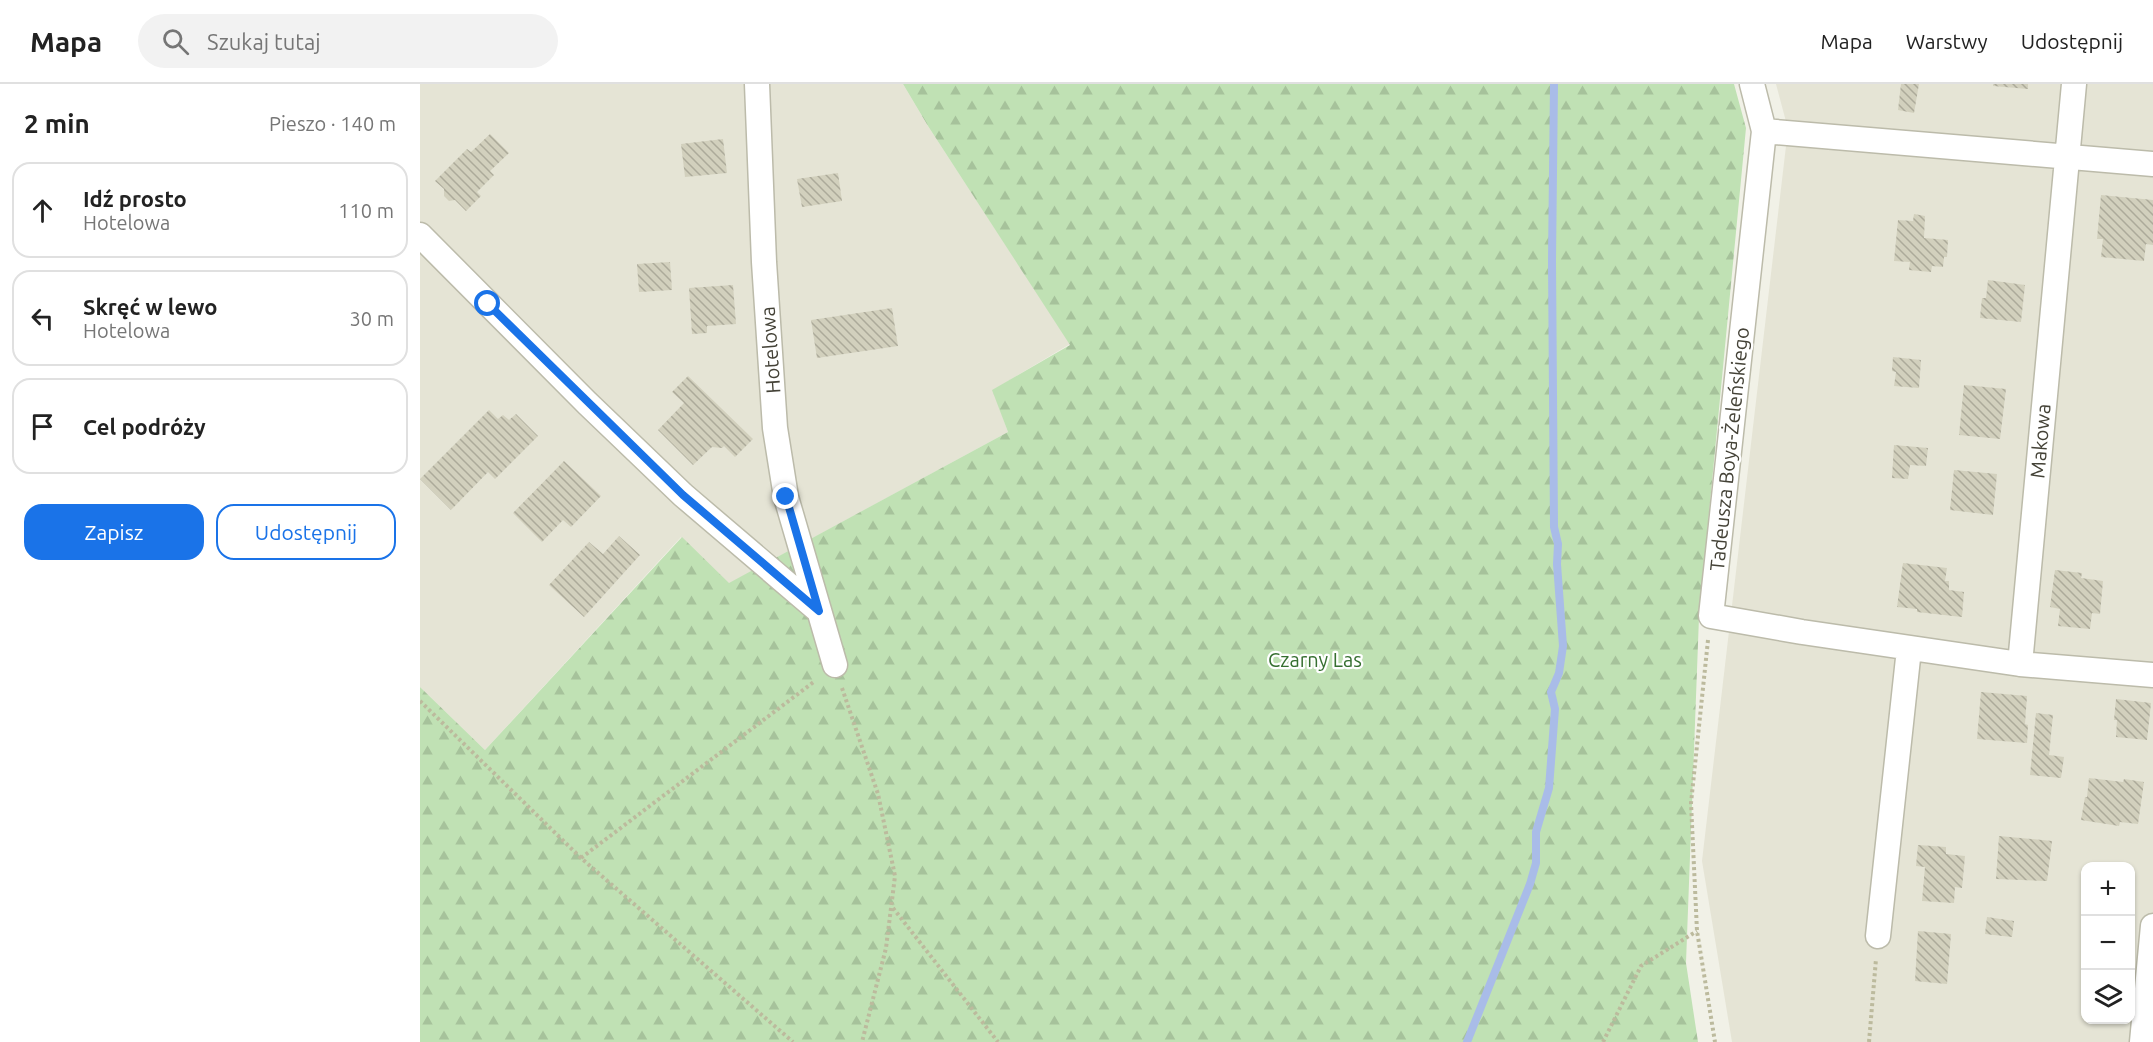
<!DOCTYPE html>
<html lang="pl">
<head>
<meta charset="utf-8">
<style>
  :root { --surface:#fff; --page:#f2f2f2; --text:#222; --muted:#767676; --line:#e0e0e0; --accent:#1a73e8 }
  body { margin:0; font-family:Ubuntu,sans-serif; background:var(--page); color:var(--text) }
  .controls { position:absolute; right:18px; bottom:18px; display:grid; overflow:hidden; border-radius:12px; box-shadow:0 2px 4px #0004 }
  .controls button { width:54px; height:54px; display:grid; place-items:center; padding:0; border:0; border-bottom:2px solid var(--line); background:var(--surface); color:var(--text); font:30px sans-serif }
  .stop { position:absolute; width:18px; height:18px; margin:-14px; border:4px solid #1a73e8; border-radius:50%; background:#fff }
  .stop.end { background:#1a73e8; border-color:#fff; box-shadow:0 2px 6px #0008 }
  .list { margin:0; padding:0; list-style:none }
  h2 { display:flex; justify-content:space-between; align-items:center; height:78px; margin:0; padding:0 24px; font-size:26px }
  h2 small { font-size:20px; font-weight:400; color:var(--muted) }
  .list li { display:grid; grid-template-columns:39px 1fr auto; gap:18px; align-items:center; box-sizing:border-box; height:96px; margin:0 12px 12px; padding:0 12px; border:2px solid var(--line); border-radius:18px }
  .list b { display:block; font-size:22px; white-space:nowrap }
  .list p { margin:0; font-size:20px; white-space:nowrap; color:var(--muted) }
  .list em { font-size:20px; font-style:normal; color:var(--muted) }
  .actions { display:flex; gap:12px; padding:18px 24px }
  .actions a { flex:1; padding:14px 0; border:2px solid var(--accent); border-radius:18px; text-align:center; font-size:21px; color:var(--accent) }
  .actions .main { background:var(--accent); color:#fff }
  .icon { flex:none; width:33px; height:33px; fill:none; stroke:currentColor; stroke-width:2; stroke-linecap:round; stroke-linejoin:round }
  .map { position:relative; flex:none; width:1733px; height:958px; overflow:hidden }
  header { display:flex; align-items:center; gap:36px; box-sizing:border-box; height:84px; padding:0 30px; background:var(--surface); border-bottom:2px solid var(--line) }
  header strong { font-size:28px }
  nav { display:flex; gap:33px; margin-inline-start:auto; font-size:21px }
  .search { width:420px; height:54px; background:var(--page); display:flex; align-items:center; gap:15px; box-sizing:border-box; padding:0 21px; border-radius:33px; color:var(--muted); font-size:22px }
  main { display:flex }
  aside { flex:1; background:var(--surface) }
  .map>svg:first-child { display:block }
  .residential { fill:#e5e4d5; fill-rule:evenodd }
  .forest { fill:url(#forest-firs) }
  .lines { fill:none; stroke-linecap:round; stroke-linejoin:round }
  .stream { stroke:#a9bce8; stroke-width:8 }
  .building { fill:url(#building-back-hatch) }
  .minor-casing { stroke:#bcbbaa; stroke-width:27 }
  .path { stroke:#bcba9d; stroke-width:4; stroke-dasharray:3 3; stroke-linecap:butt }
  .minor { stroke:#fff; stroke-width:24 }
  .route { stroke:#1a73e8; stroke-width:8 }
  .labels { text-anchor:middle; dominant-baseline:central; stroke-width:4.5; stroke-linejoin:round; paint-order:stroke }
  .street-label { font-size:20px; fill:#444237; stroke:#fff }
  .park-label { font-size:20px; fill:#366f30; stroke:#fff }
</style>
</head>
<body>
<header>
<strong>Mapa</strong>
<div class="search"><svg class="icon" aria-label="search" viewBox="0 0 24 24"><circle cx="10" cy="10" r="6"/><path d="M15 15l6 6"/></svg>Szukaj tutaj</div>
<nav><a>Mapa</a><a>Warstwy</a><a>Udostępnij</a></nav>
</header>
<main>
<aside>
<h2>2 min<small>Pieszo · 140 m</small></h2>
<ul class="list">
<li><svg class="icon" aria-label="ahead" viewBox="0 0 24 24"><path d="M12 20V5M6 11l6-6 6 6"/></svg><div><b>Idź prosto</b><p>Hotelowa</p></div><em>110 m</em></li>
<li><svg class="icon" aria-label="left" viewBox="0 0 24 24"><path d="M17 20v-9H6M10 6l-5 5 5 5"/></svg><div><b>Skręć w lewo</b><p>Hotelowa</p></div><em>30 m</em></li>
<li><svg class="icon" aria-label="arrive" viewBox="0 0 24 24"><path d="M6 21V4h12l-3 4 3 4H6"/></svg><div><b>Cel podróży</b></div></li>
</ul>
<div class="actions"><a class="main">Zapisz</a><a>Udostępnij</a></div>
</aside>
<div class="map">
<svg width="1733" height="958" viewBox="0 0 1733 958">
  <defs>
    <pattern id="forest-firs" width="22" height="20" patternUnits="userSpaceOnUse" patternTransform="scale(1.5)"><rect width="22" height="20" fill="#c0e1b4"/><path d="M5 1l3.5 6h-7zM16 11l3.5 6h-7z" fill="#a6c29b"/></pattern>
    <pattern id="building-back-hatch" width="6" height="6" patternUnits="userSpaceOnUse" patternTransform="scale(1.5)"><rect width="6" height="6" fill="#d2d0bd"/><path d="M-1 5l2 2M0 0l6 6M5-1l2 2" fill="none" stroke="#acaa9a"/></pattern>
  </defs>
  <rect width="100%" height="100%" fill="#f1f1e7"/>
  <path class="residential" d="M0,0H483L508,42L650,260L573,306L588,348L308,500L261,453L65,666L0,603Z
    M1356,0H1733V958H1312L1282,777L1368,45ZM1666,782H1710V936H1666Z"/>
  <path class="forest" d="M483,0H1314L1326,44L1279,533L1266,879L1278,958H0V603L65,666L262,453L309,499L588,348L572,306L650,261L508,42Z"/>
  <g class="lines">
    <path class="stream" d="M1047,958L1110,800L1116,779V748L1129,704L1135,625L1131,608L1139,589L1143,562L1137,480L1138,460L1134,443L1132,177L1134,0"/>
  </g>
  <path class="building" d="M1481,0H1499L1494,29L1478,26Z
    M1573,0H1608V5L1573,2Z
    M70,50L89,69L70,87L74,91L57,108L61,112L46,127L35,116L29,117L24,112V105L15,97L47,65L51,68Z
    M303,55L307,89L265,93L261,60Z
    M418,89L422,117L382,123L377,95Z
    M1681,111L1733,116V161L1726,160L1724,177L1681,173L1683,155H1677Z
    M1494,130L1505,132L1504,154L1528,156L1527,173H1524L1523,183L1512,182L1511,188L1489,186L1490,178L1474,177L1478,136L1493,137Z
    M250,178L252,206L219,208L217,180Z
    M1568,196L1605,201L1601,238L1560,234L1562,214H1566Z
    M313,201L316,240L287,242V249L272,250L269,204Z
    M472,224L478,262L397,274L391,236Z
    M1473,273L1501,276L1499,304L1474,302L1476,288L1472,287Z
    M268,292L333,355L315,373L304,362L302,364L292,363L273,381L238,346L264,319L252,308Z
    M1544,301L1586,305L1580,355L1539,351Z
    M69,326L78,335L83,331L89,336L96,330L118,352L75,395L68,388L31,426L0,395Z
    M1474,361L1508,364L1506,382L1490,381L1488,395L1472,394Z
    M144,377L181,412L151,443L143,436L122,458L93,429Z
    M1534,386L1577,390L1573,431L1530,426Z
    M199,452L220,471L164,533L129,501L169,458L183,470Z
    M1483,479L1527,484L1525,497H1529V506L1544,508L1542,533L1497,528V525L1477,523Z
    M1635,486L1662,489L1661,494L1683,497L1680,530L1672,529L1670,545L1638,542L1640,525L1630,523Z
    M1561,608L1607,612L1605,640L1608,641L1607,659L1557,655Z
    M1696,615L1731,619L1727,656L1696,653L1697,636H1694Z
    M1616,629L1633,631L1629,671L1644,673L1641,694L1610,691Z
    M1669,694L1703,698L1704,695L1724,698L1718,740L1700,738L1699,742L1661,736L1665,713H1667Z
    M1579,752L1632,757L1627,797L1576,795Z
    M1498,761L1526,763V770L1545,772L1542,804L1535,803L1534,819L1502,817L1505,783L1496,782Z
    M1567,833L1594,837L1592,853L1565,850Z
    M1498,847L1531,850L1527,900L1495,897Z"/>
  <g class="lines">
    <defs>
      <path id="minor" d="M337,0L344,178L355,344L366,413L415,581
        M1332,0L1344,47L1291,532L1382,548L1600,580
        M1654,0L1600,580L1733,591
        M1344,47L1733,80
        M0,151L167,319L263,411L399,527
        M1458,852L1489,565
        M1722,958L1733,842"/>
    </defs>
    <use href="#minor" class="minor-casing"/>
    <path class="path" d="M1288,556L1271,719L1277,847L1295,958
      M422,604L458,710L475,792L466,864L442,958
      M0,617L161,774L373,958
      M161,774L395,597
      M473,824L578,958
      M1183,958L1221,882L1277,847
      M1449,958L1456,875"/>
    <use href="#minor" class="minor"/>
  </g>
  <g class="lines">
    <path class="route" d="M68,220L263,411L399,527L366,413"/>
  </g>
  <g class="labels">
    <g class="street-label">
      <text transform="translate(350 266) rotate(-94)">Hotelowa</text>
      <text transform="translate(1620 357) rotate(-85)">Makowa</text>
      <text transform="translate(1309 365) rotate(-84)">Tadeusza Boya-Żeleńskiego</text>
    </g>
    <g class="park-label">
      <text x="895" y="575">Czarny Las</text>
    </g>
  </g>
</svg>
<div class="controls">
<button>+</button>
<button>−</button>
<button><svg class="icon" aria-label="layers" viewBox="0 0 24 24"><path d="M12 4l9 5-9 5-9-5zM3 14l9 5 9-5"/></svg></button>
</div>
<div class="stop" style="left:68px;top:220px"></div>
<div class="stop end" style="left:366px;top:413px"></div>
</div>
</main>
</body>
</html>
